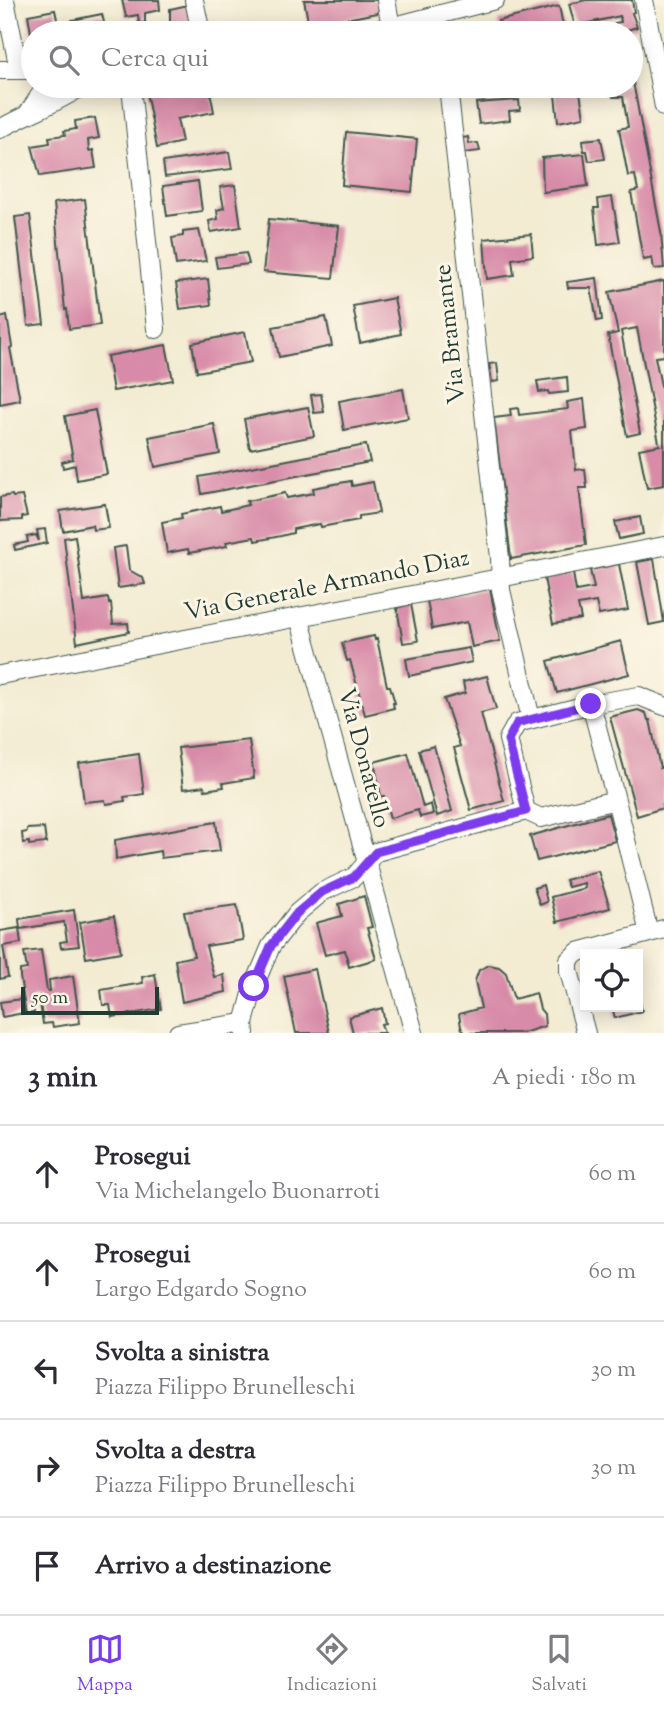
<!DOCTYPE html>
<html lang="it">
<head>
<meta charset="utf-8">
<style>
  :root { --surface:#fff; --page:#f7f7f7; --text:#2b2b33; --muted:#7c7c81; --line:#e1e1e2; --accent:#7c3aed }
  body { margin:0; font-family:"Sorts Mill Goudy",serif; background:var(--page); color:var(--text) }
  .controls { position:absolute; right:21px; bottom:21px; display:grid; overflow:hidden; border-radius:0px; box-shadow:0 4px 18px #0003 }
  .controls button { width:63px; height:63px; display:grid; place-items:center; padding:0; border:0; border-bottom:2px solid var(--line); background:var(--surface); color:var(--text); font:35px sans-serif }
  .scale { position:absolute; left:21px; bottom:18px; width:138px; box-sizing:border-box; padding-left:7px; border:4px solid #1f3d34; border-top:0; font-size:19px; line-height:24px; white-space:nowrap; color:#1f3d34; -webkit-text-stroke:5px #fcf5e5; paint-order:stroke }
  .stop { position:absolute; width:21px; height:21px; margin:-16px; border:5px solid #7c3aed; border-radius:50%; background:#fff }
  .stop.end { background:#7c3aed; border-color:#fff; box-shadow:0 2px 7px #0008 }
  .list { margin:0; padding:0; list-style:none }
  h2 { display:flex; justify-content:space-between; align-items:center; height:91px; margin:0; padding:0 28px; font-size:30px }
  h2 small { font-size:23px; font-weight:400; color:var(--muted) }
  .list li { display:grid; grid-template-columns:46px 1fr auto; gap:21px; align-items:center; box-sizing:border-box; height:98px; padding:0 28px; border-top:2px solid var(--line) }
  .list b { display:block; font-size:26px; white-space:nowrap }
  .list p { margin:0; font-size:23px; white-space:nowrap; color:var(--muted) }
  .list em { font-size:23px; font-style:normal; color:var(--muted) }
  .icon { flex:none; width:38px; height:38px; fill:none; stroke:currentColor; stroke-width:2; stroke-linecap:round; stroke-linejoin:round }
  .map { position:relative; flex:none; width:664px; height:1033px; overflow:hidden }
  .search { position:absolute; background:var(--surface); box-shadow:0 4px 18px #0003; left:21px; right:21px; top:21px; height:77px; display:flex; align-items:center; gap:18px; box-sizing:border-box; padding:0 24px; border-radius:38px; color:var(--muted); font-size:26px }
  .sheet { height:581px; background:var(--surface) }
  nav { display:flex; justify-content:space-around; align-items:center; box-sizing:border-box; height:98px; border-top:2px solid var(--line); background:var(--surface); font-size:19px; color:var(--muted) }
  nav a { display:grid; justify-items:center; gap:4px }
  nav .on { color:var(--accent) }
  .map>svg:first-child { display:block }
  .building { fill:#d88ba8 }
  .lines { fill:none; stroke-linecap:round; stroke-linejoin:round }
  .street-casing { stroke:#3f574c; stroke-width:20 }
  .street { stroke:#fff; stroke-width:18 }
  .route { stroke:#7c3aed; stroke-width:9 }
  .labels { text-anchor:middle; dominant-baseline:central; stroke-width:6; stroke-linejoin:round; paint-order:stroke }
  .street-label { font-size:24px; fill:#1f3d34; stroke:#fcf5e5 }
</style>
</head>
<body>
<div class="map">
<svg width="664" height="1033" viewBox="0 0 664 1033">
  <rect width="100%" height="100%" fill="#fcf5e5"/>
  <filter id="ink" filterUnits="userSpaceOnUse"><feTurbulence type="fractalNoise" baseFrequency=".0143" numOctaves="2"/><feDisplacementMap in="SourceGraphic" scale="14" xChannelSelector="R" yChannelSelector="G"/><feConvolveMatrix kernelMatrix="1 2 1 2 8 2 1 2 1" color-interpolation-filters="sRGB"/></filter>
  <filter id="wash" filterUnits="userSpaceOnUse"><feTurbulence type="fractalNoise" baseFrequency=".00686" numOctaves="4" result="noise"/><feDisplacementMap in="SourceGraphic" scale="28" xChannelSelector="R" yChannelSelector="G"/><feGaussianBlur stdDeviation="1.57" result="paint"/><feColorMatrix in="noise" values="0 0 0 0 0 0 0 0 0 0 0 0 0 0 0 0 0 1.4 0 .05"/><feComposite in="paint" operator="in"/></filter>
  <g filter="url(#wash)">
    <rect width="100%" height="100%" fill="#f3ecd3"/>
    <g id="blocks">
      <path class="building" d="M122,0H159L160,10L145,13V23H139L138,15L126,17Z
        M304,0H378L380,8L377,13L309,26Z
        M586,0H632L634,12L632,13L637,27L627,30L628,33H608L607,29L615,27V23L621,22L620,16L575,26L569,4Z
        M188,5L193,33H149L148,30L170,26V9Z
        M559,6L564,30L548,33H502L498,21Z
        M55,10L60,33H31L28,15Z
        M102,14L106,31L135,25V33H74L72,20Z
        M631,71L661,232L664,268L654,269L652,258L644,260L642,254L631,192L638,190L635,175L628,176L619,129L628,127L623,97H613L611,86H631Z
        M177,86H209L214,112L177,119L182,142L157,148L146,92Z
        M554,86H579L584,117L558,122Z
        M519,100L520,110L509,111L510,120L479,124L476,103Z
        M95,118L99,138L88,140L89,151L93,150L96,168L40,176L32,146L50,143L49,137L65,135L64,131L76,129L75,121Z
        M346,132L417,139L412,192L342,185Z
        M468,137L469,144L478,143L480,151L464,153L463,138Z
        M601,138L605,159L589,161L587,151H584L583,140Z
        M229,152L232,169L165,177L163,162Z
        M584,154L588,186L543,192L542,158Z
        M198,181L202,211L167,216L163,186Z
        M235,185L241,227L211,232L209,221L218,219L217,210L224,208L220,187Z
        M612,197L620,242L598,245L594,208H599L598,199Z
        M85,199L100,325L69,329L67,309L65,310L54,203Z
        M30,215L44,324L28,326L15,217Z
        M269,219L339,226L333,278L263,272Z
        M199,230L206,261L176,265L172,238L183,236V232Z
        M531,234L533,256L512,259L514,275L487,279L484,239Z
        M246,253L249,264L217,268L215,257Z
        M597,278L602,320L597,321L591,288H568L567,282Z
        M208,279L211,305L180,309L176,283Z
        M664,281V356L655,357L664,400V485L647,488L639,449L660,445L659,443L637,328L621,331L640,433L627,436L608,335L618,333L609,292Z
        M394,298L401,334L360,343L353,306Z
        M7,316L12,347L10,348L20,400L0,404V318Z
        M326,317L332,346L279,357L273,327Z
        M245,332L251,362L197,372L192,343Z
        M166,345L173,380L113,391L107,356Z
        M497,363L499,381L492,382L489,364Z
        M567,377L568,392L549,394L548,391L539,392L537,381Z
        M403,389L408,418L344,430L339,401Z
        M321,394L324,412L314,413L311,395Z
        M584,399L587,429L572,431L576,470L585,469L587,488H579L586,545L511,559L494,418L511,416L510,409L518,408L519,415L568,409L567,402Z
        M308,407L314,436L250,449L244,419Z
        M95,410L107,474L77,480L75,465L63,468L62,462L73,459L65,416Z
        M214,424L220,454L155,467L149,437Z
        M366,445L370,462L202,494L199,477Z
        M351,481L352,486L373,482L379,513L359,516V520L337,524L321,527L320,524L293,529V533L281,536L255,541L254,537L226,542L227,546L189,553L188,549L167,553L162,522L182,518L181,514L220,506L221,511L248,505L247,501L285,493L287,498L314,493L313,488Z
        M12,495L13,497L22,496L27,516L22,517V520L0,521V497Z
        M105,504L109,528L93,530L92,525L63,531L60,511Z
        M640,517L643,534L619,539L615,522Z
        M45,529L47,543L15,550L14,545L28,542L27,537L36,535L39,541L37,530Z
        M75,536L84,602L108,598L109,604L111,603L113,624L128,623L129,632L77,643L64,538Z
        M126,546L129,570L143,578L145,584L118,588L113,548Z
        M654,559L664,622L649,625L637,562Z
        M619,564L628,610L599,615L596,602L578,605L581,619L553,624L544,578L573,573L576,591L587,589L594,588L590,570Z
        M490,588L500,641L472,647L467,622L432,629L427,600Z
        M411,604L418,641L403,643L397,608Z
        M374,636L375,640L377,639L387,686H390L395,703H393L394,708L365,715L350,660L347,661L342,643Z
        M621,641L629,674L557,693L548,661Z
        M469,648L472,662L409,676L406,659Z
        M487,676L496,709L481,713L504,801L471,810L454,748L460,746L444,699L465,693L463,682Z
        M638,710L646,713L648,720H650L660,768L662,767L664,773V805H662L663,808L637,816L610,717Z
        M249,740L254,778L223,783L224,787L205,790L204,786L183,789L178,748Z
        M434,746L452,811L437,816L419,750Z
        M408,753L423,807L431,804L433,814L420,817L418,810L390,818L384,796H381L374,762Z
        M139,754L144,794L124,797L125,801L106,804L105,800L84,802L79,763Z
        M608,814L615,841L537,861L530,836Z
        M216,822L220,851L161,858L160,851L116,859L115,840Z
        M44,828L46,843L29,845V842L23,843L22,833L27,832V829Z
        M598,871L610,908L557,922L551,897L585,888L584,883L568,887L565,880Z
        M543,885L547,902L540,905L534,888Z
        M364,896L372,927L367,928L376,959L349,967L345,950L325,955L316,923L342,916L339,904Z
        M237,905L243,940L206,946L214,977L224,975L226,992L182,1002L175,960L194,956L184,912Z
        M74,910L79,946L61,948L60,942L67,941L64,922L20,929L19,919Z
        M114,916L121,952L86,958L80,922Z
        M19,928L21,943L3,946L8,977L0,979V931Z
        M41,950L47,991H50L49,980L73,976L80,1023L53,1027L52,1023L43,1024L39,996L32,997L34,1013L26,1014L20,977V970L27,969L24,952Z
        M489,965L499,967L506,973L514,999L536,993L540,1009L544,1014L545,1026L523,1033H465L461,1027L459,1014L481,1008L475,981L479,970Z
        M315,969L329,1033H296L284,976Z
        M155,974L161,1009L112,1017L110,1005H103L101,990L143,983L142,977Z
        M639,998L642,1011L615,1018L612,1007H638Z
        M22,999L24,1013L2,1017L0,1002Z
        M382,1008L385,1023L381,1024L384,1033H353L349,1017Z"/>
    </g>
  </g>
  <g filter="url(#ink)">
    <use href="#blocks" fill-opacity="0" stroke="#3f574c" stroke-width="2"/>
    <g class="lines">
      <defs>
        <path id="street" d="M5,0L19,70
          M194,0L201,33
          M386,0L391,27
          M644,0L664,107
          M354,33L391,27L495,0
          M0,70H33
          M131,86L156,329
          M448,86L500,558L501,590L531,719
          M29,112L46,86
          M0,129C27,113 56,104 82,86
          M299,617L414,1033
          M0,675L664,546
          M591,704L616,800L541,818L526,811L508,739L517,723Z
          M591,704L639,696L664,706
          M616,800L649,933
          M178,1033L244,1023
          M245,1033L244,1023L254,986L271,946L297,913L322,892L354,877L376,852L526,811
          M586,1033L569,971V960L578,952L664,929"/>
      </defs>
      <use href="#street" class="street-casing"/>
      <use href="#street" class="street"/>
    </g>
  </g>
  <g class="lines" filter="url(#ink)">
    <path class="route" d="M254,986L271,946L297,913L322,892L354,877L376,852L526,811L508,740L517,723L591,704"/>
  </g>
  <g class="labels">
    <g class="street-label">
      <text transform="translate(451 334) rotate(-96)">Via Bramante</text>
      <text transform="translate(327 586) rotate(-11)">Via Generale Armando Diaz</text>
      <text transform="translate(363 758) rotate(75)">Via Donatello</text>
    </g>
  </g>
</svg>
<div class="controls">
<button><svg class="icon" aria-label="locate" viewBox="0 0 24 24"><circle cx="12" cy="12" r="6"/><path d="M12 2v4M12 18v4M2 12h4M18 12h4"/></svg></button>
</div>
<div class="scale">50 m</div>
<div class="stop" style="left:254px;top:986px"></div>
<div class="stop end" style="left:591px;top:704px"></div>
<div class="search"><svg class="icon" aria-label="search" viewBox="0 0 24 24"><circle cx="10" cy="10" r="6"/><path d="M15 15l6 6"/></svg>Cerca qui</div>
</div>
<section class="sheet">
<h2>3 min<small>A piedi · 180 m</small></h2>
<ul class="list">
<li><svg class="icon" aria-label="ahead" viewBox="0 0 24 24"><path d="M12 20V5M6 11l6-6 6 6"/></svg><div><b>Prosegui</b><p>Via Michelangelo Buonarroti</p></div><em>60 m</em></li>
<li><svg class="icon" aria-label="ahead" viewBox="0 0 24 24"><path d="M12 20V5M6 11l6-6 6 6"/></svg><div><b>Prosegui</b><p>Largo Edgardo Sogno</p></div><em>60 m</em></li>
<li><svg class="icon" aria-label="left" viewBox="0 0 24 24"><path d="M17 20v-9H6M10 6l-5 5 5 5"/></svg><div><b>Svolta a sinistra</b><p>Piazza Filippo Brunelleschi</p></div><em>30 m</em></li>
<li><svg class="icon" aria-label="right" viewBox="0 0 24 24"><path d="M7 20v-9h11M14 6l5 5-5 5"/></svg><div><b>Svolta a destra</b><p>Piazza Filippo Brunelleschi</p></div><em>30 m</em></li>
<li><svg class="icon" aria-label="arrive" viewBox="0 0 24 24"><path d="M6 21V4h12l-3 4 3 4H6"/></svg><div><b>Arrivo a destinazione</b></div></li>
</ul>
</section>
<nav>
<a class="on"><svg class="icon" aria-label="map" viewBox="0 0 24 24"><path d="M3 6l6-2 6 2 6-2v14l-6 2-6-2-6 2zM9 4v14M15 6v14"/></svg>Mappa</a>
<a><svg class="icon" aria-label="directions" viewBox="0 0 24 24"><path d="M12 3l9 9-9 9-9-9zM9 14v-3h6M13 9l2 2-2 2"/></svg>Indicazioni</a>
<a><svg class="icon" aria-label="saved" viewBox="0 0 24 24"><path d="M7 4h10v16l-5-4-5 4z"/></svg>Salvati</a>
</nav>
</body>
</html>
